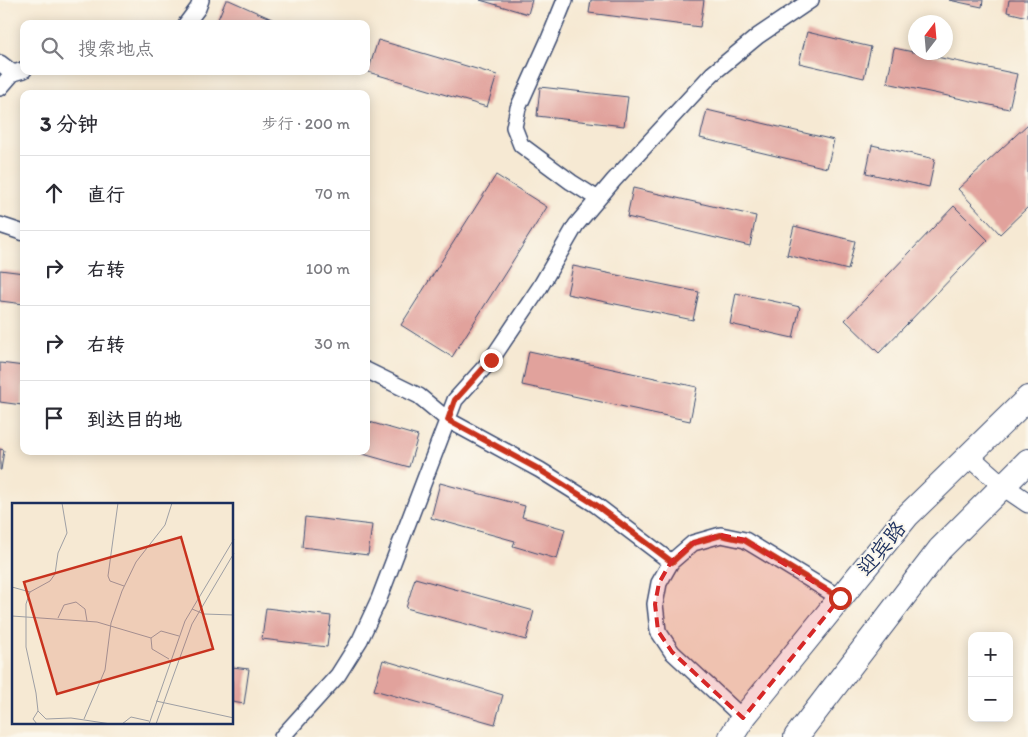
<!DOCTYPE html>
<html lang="zh">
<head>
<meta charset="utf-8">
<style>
  :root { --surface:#fff; --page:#f2f2f3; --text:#2b2b33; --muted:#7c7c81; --line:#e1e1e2 }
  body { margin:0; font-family:Itim,"LXGW WenKai TC",sans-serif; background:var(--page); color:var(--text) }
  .controls { position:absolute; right:15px; bottom:15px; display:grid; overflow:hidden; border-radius:10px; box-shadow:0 2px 12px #0003 }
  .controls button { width:45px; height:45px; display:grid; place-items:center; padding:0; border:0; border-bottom:1px solid var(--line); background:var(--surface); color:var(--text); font:25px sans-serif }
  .compass { position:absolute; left:908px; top:15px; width:45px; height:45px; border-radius:50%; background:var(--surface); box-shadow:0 2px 12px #0003; rotate:16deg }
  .stop { position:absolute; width:15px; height:15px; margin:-11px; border:4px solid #c8321e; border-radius:50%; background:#fff }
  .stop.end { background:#c8321e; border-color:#fff; box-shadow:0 1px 5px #0008 }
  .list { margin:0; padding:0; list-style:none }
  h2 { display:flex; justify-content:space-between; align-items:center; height:65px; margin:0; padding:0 20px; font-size:21px }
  h2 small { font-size:16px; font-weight:400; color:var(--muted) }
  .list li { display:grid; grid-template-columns:32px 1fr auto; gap:15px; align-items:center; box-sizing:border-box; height:75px; padding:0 20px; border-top:1px solid var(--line) }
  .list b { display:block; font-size:19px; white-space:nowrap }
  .list em { font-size:16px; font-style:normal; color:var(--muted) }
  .icon { flex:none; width:28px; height:28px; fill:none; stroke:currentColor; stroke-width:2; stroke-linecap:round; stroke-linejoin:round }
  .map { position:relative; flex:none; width:1028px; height:737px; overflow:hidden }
  .search { position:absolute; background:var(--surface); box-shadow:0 2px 12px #0003; left:20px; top:20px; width:350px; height:55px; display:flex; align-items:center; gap:12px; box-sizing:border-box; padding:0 18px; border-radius:10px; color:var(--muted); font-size:19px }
  .panel { position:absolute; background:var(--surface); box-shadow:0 2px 12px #0003; left:20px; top:90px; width:350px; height:365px; border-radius:10px }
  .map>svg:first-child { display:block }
  .building { fill:#e1a29c }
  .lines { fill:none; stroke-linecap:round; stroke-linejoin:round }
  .minor-casing { stroke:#3c4b70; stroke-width:18 }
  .tertiary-casing { stroke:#3c4b70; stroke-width:21 }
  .primary-casing { stroke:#3c4b70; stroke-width:26 }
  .minor { stroke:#fff; stroke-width:15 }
  .tertiary { stroke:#fff; stroke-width:19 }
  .primary { stroke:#fff; stroke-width:24 }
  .route { stroke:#c8321e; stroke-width:6 }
  .marked { fill:#d62828; fill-opacity:0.2; stroke:#d62828; stroke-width:4; stroke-dasharray:10 6; stroke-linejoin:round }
  .labels { text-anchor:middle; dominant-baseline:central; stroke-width:4; stroke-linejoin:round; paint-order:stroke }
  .street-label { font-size:21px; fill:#1b2f5e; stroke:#fbf7ec }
  .inset-road { fill:none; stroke:#9e9fa4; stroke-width:1 }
  .view { fill:#c8321e; fill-opacity:0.15; stroke:#c8321e; stroke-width:2.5 }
  .inset-edge { fill:none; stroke:#1b2f5e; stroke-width:2.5 }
</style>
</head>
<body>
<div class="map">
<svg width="1028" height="737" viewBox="0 0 1028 737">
  <rect width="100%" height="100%" fill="#fbf7ec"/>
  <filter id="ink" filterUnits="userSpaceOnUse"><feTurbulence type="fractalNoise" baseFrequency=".02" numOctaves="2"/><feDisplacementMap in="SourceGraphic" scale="10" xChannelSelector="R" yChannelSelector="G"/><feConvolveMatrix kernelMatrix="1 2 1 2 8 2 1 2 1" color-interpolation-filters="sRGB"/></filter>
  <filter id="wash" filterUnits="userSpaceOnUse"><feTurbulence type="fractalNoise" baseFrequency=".0096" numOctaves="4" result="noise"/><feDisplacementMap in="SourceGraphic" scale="20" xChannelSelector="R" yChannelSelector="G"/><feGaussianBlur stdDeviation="1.12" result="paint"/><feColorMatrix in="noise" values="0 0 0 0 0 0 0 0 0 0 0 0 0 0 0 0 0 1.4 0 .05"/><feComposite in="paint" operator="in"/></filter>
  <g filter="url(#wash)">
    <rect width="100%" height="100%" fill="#f6e9d3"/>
    <g id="blocks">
      <path class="building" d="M226,0H229L283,24H216Z
        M480,0H532L528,14Z
        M591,0H704L700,27L589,13Z
        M949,0H983L982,7Z
        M1009,0H1028V17L1007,12Z
        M807,32L871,47L864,78L799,63Z
        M378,40L497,75L487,107L368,72Z
        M894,48L1017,74L1009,109L887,83Z
        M540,87L628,97L624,126L537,116Z
        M707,110L834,140L827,168L700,138Z
        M1028,124V207L1000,234L958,189Z
        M872,145L935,159L929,187L866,173Z
        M496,175L547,207L452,357L401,325Z
        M633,188L756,216L750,246L627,217Z
        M954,206L988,240L879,353L845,320Z
        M794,226L855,241L848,270L787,255Z
        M573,266L699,292L693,320L567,294Z
        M0,270L24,273V304L0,301Z
        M736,293L800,307L793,338L730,324Z
        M529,351L697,387L690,421L522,385Z
        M0,363L24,366L22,405L0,402Z
        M366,421L418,436L409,467L356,452L366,451Z
        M0,449L4,450L1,470H0Z
        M440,483L525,506L522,517L565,529L557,559L513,546L515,541L431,518Z
        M305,517L372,525L368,555L302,547Z
        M415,578L534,611L526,640L406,608Z
        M266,608L331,616L327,647L262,639Z
        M383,660L503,695L495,724L374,690Z
        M232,667L249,669L244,704L232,702Z"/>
    </g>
  </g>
  <g filter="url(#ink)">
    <use href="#blocks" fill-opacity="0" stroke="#3c4b70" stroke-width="1"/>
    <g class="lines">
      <defs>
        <path id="minor" d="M565,0L549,39L518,108L514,127L521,145L571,182L598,199
          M186,24L198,8L201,0
          M0,63L13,73
          M0,88L13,73L24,70
          M0,225L24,233
          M366,370L419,396L448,420L540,470L596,505L671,562
          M743,718L672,652L658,631L655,604L659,583L671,562L693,543L721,535L745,540L840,598
          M282,737L338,675L360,640L379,599L455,400L491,360L540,287L576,225L614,180L712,74L758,36L811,0"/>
        <path id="tertiary" d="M968,455L1003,486L1028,503"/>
        <path id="primary" d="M731,737L743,718L907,516L1028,398
          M796,737L940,549L1028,461"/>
      </defs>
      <use href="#minor" class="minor-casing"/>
      <use href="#tertiary" class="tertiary-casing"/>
      <use href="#primary" class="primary-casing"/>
      <use href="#minor" class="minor"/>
      <use href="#tertiary" class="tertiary"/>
      <use href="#primary" class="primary"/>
    </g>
  </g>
  <g class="lines" filter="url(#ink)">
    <path class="route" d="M491,360L455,400L448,420L540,470L596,505L672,562L693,543L721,535L744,540L840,598"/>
  </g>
  <path class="marked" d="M721,535L745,540L840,598L743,718L672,652L658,631L655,604L659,583L671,562L693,543Z"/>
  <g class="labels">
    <g class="street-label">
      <text transform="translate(881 548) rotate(-51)">迎宾路</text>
    </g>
  </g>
  <g transform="translate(12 503)">
    <rect width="221" height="221" fill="#f6e9d3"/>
    <path class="inset-road" d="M106,0L96,73L98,78L112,83M0,84L18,89M180,106L192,111L222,112M0,113L85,119L139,135M46,115L52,102L64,99L73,106L75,118M157,156L140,146L139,135L149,128L167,133M144,198L222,215M26,208L34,216L59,215L99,221M72,216L93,167L99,120L110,88L124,59L153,22L160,0M25,221L21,216L26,208L24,190L14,144V101L18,89L38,78L43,71L46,50L55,30L50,0M110,221L119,214L137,218M137,221L173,118L222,36M144,221L180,121L222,50"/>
    <path class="view" d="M169,34L201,146L45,191L12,79Z"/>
    <rect width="221" height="221" class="inset-edge"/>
  </g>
</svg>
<div class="controls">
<button>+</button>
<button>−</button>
</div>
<svg class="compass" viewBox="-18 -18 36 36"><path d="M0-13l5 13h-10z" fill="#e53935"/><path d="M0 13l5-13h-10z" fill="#7c7c81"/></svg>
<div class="stop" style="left:840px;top:598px"></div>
<div class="stop end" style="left:491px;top:360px"></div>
<div class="search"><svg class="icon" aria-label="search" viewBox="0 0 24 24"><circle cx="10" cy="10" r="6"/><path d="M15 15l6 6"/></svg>搜索地点</div>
<section class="panel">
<h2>3 分钟<small>步行 · 200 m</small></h2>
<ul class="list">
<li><svg class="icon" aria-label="ahead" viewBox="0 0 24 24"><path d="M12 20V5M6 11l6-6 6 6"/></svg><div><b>直行</b></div><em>70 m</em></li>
<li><svg class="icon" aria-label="right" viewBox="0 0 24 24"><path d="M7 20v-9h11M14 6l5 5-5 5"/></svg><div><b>右转</b></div><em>100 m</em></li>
<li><svg class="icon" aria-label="right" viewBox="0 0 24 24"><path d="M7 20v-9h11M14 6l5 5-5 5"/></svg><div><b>右转</b></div><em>30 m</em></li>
<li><svg class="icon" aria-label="arrive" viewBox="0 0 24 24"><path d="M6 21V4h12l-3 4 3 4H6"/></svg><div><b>到达目的地</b></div></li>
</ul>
</section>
</div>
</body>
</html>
